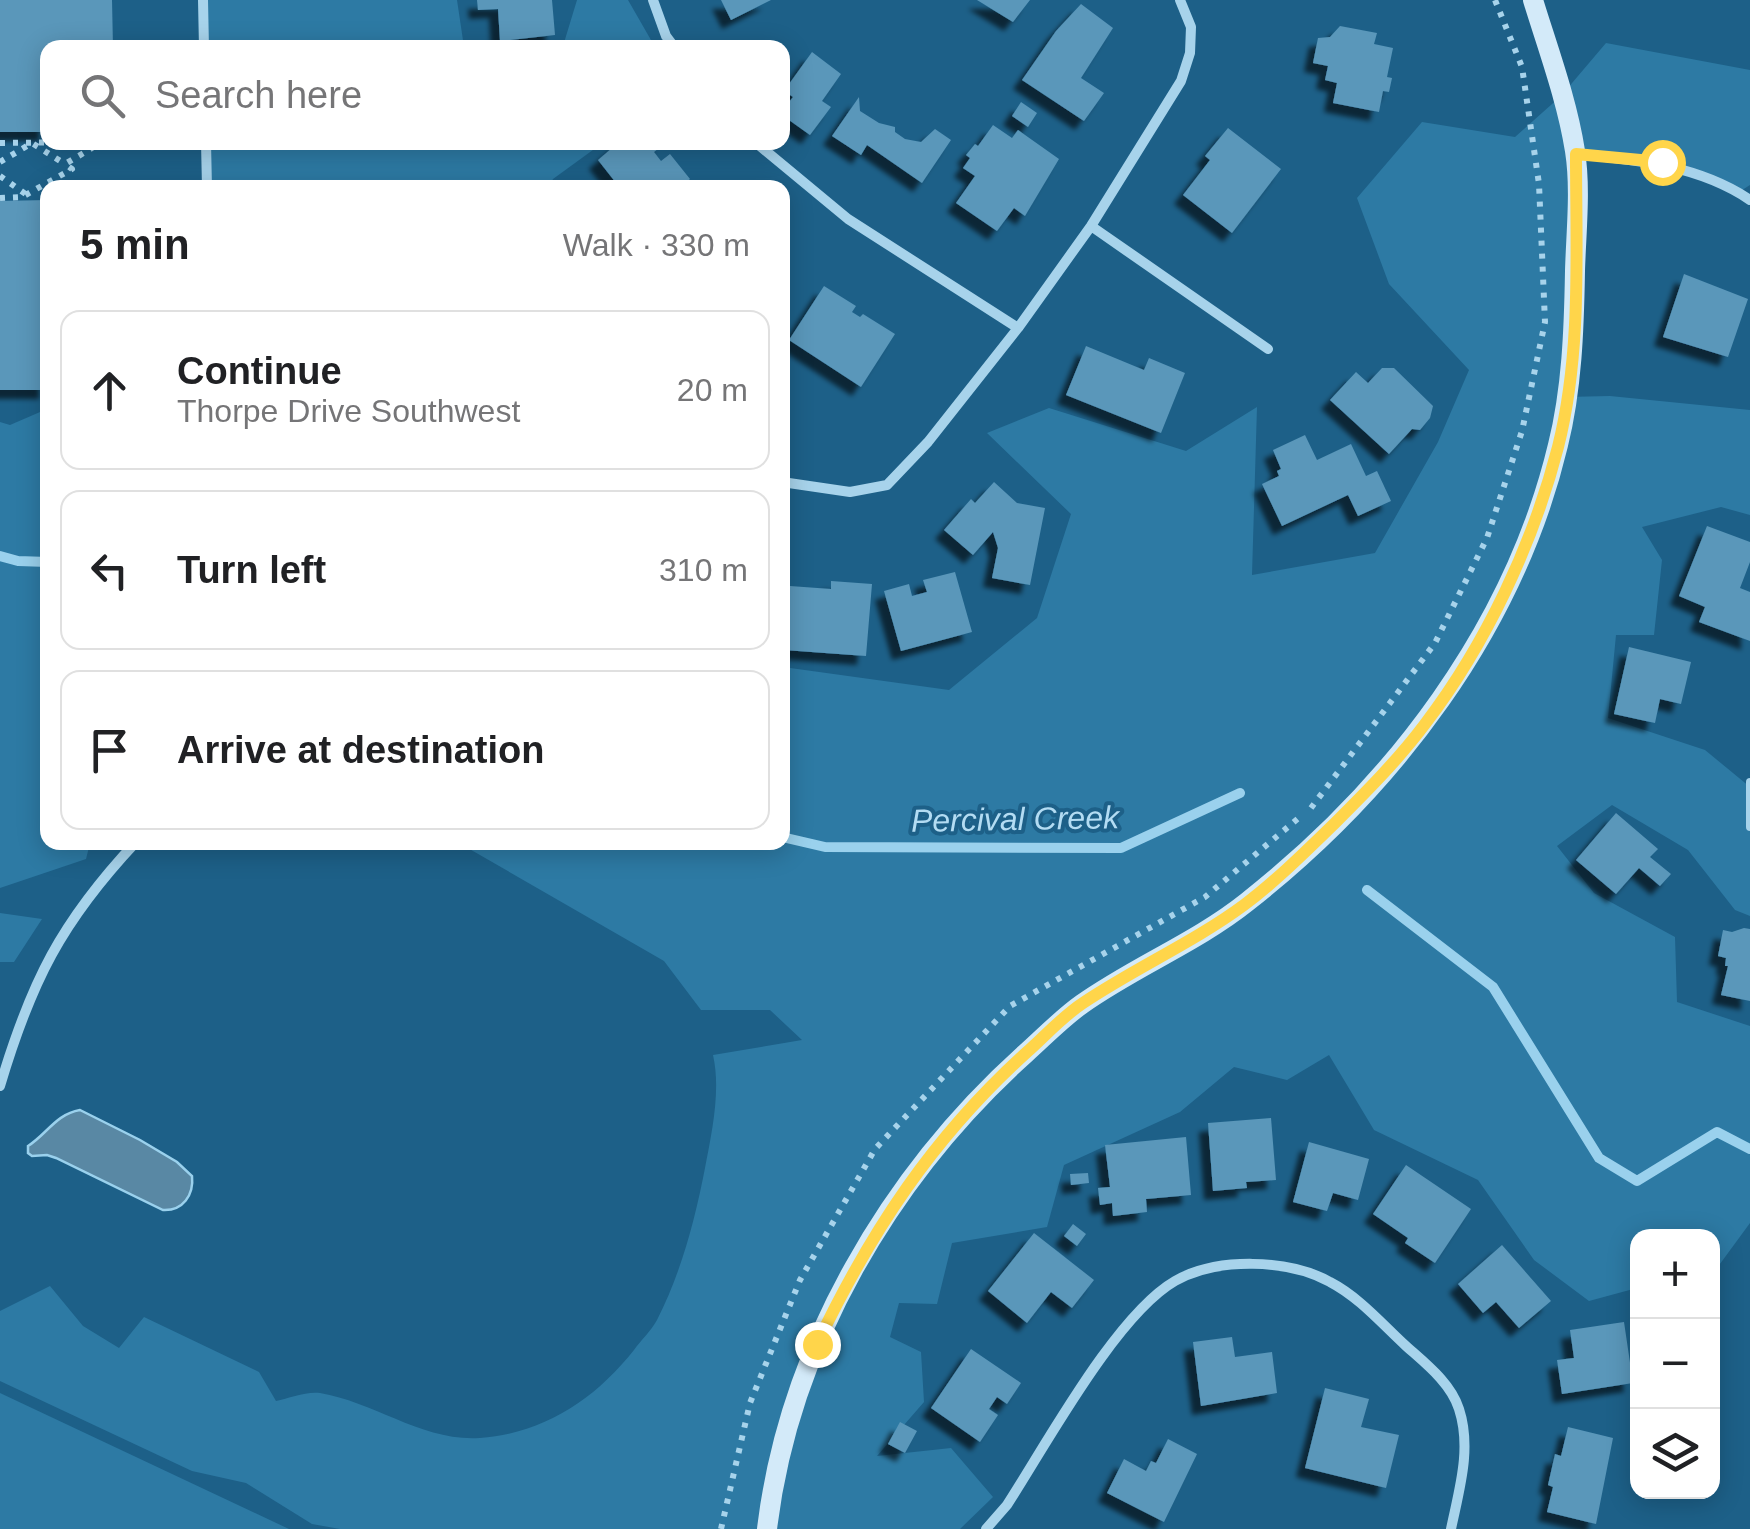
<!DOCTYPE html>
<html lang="en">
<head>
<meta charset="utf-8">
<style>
  :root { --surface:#fff; --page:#f2f2f2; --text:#202124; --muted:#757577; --line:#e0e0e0 }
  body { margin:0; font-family:Helvetica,sans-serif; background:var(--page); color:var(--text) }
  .controls { position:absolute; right:30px; bottom:30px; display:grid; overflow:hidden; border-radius:20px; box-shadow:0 5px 25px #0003 }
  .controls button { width:90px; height:90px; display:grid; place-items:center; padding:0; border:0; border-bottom:2px solid var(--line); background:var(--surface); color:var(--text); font:50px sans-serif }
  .stop { position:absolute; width:30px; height:30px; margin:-22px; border:8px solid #ffd54a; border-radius:50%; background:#fff }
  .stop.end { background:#ffd54a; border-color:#fff; box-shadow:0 2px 10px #0008 }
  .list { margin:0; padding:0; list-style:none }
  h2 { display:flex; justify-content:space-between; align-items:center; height:130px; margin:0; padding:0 40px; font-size:42px }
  h2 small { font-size:32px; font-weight:400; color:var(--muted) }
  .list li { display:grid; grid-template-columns:65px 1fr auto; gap:30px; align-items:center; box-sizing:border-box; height:160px; margin:0 20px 20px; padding:0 20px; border:2px solid var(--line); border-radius:20px }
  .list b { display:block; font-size:38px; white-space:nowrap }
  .list p { margin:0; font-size:32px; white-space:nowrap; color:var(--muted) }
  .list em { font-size:32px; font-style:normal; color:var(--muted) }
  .icon { flex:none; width:55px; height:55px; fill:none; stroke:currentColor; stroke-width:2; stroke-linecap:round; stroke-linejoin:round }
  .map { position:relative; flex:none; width:1750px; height:1529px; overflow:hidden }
  .search { position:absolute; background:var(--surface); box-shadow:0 5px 25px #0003; left:40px; top:40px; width:750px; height:110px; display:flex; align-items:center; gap:25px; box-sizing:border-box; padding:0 35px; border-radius:20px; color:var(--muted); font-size:38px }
  .panel { position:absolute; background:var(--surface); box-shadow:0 5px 25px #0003; left:40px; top:180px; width:750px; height:670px; border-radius:20px }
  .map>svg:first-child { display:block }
  .green { fill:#2d7aa4 }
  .water { fill:#5988a4; stroke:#9ad1ed; stroke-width:2.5 }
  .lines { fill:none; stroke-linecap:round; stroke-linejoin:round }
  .stream { stroke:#9ad1ed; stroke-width:10 }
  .building { fill:#5a97ba; filter:url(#shadow) }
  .path { stroke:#a7d3eb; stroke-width:6; stroke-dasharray:5 8; stroke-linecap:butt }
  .lane { stroke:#a7d3eb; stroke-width:8 }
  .street { stroke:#a7d3eb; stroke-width:10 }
  .secondary { stroke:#d3eaf9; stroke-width:20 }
  .route { stroke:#ffd54a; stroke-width:12 }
  .labels { text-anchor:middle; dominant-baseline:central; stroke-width:8; stroke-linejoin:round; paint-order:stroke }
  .water-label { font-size:32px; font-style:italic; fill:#b3dcf3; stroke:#1d6088 }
</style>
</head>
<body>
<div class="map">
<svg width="1750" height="1529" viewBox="0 0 1750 1529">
  <defs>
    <filter id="shadow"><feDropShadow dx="-9" dy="9" stdDeviation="2.5" flood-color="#0009"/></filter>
  </defs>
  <rect width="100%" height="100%" fill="#1d6088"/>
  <path class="green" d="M203,0H457L464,47H204Z
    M577,0H628L655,47H554L563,46Z
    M1606,43L1750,70V185L1739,192L1662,163L1575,154L1566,397L1610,396L1750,410V515L1721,507L1642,527L1662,560L1654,635H1616L1608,718L1705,750L1750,787V916L1735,910L1688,850L1612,805L1557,846L1594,893L1675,937L1677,1002L1750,1026V1223L1717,1268L1713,1269L1712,1236H1638L1637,1288L1589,1301L1534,1260L1478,1180L1374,1130L1329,1055L1287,1080L1234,1067L1180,1112L1064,1165L1047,1227L952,1243L937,1304L899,1303L890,1337L921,1352L924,1402L877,1456L951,1448L993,1497L960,1529H340L312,1524L246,1483L192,1471L0,1381V1311L50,1286L83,1326L119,1348L144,1317L259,1372L276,1401C289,1398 307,1391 320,1393C374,1402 424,1442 480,1438C545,1433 595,1399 634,1350C641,1340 651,1331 657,1320C681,1273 695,1220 705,1168C712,1132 721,1090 713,1055L802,1040L770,1010H701L664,961L459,843L782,842L783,667L949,690L1037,618L1071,514L987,433L1049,408L1186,451L1257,407L1252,575L1375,553L1438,442L1469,370L1389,284L1357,198L1422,122L1515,137L1561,96Z
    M206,143H598L597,147L553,179L548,188L207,187Z
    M47,409L48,842L90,843L86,859L0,888V422L10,425Z
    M0,913L42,919L14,962H0Z
    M0,1393L289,1529H0Z"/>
  <path class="water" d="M80,1110L140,1140L177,1162L192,1176C194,1195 183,1211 163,1210L56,1158L47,1155L32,1156L28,1153V1146C47,1134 56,1114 80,1110Z"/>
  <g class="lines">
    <path class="stream" d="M0,556L18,561L48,562
      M782,837L825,847L1121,848L1240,793
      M1367,890L1493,987L1599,1158L1637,1181L1717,1132L1750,1149"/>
  </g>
  <path class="building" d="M0,0H112L113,48H48V132H0Z
    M477,0H552L555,35L500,41L498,9L478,10Z
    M721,0H771L731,20Z
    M977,0H1030L1013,22Z
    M1081,4L1113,28L1081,78L1104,93L1084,121L1022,80L1056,31Z
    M1340,26L1377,33L1374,44L1393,48L1387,77L1392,78L1389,92L1383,91L1379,112L1333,103L1337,83L1325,80L1328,66L1313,63L1318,38L1330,37Z
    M812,52L841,74L822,101L831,107L810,135L782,115V111L793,97L784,91Z
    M859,97L860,111L879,123L895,127V132L905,139L921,142L935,129L951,140L922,183L867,145L861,155L832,136Z
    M1021,102L1037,113L1028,127L1012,116Z
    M993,125L1012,138L1018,130L1059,159L1025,216L1014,208L997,231L956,203L975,176L963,168L970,158L966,155L975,144L978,146Z
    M1228,128L1281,169L1232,233L1183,195L1210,160L1205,156Z
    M619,142H661L663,145L654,152L661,161L670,154L690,179L680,188H620L598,160Z
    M48,200V390H0V201Z
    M1684,274L1748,299L1728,357L1663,337Z
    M824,286L856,306L852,312L860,317L863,314L895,334L861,387L789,340Z
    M1086,346L1144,370L1149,358L1185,373L1161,433L1066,395Z
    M1382,368H1394L1433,406L1430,418L1420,430L1412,429L1389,454L1330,400L1356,372L1368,383Z
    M1305,435L1317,460L1351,444L1366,476L1377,471L1391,501L1358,516L1348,495L1282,526L1262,484L1279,476L1277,471L1281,469L1273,450Z
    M994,482L1017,503L1045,508L1030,585L992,578L998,548L993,532L973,555L944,530L971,499L975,503Z
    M1707,526L1750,542V562L1740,588L1750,592V641L1699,622L1705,607L1679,596Z
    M955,572L972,632L901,651L884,591L909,584L912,596L927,592L923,580Z
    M831,581L872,584L866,656L784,650L790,586L831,589Z
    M1629,647L1691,662L1681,704L1660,699L1655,723L1614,714Z
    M1616,813L1658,849L1650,857L1671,874L1660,886L1639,868L1616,894L1576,860Z
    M1744,928L1750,929V1001L1721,995L1728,966H1725L1726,958L1718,956L1723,930L1732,932Z
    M1271,1118L1276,1180L1246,1182L1247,1188L1213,1191L1208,1123Z
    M1186,1137L1191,1195L1146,1199L1147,1212L1113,1216L1112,1203L1100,1205L1098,1188L1110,1187L1105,1145Z
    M1309,1142L1369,1159L1358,1200L1333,1193L1327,1211L1293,1202Z
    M1406,1165L1471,1209L1435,1263L1405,1243L1408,1238L1373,1214Z
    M1088,1173L1089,1183L1071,1185L1070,1174Z
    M1073,1224L1086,1234L1077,1246L1064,1236Z
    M1034,1233L1094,1280L1072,1308L1051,1292L1027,1323L988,1291Z
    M1502,1245L1551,1301L1519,1328L1496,1302L1483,1313L1458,1284Z
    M1624,1322L1633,1383L1562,1394L1557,1360L1574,1358L1570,1330Z
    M1232,1337L1235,1357L1272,1352L1277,1393L1201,1406L1193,1342Z
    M971,1349L1021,1383L1007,1404L997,1397L989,1409L998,1415L980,1442L931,1408Z
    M1325,1388L1369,1399L1361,1427L1399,1435L1386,1488L1305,1468Z
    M900,1422L917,1431L905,1453L888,1444Z
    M1568,1427L1613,1438L1596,1524L1547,1512L1553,1487L1548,1485L1555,1454L1561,1456Z
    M1168,1439L1197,1454L1164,1522L1107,1493L1124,1459L1146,1471L1151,1461L1156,1463Z"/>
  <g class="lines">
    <path class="path" d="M114,142H117
      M0,143L84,142
      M0,162L32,143L65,164
      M0,176L27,195
      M0,198L22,197L72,169L65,164L92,148V142
      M1311,808L1435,643L1487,538L1522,431L1545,322L1539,184L1522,67L1495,0
      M721,1529L750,1403L800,1280L875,1149L1010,1006L1205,897L1301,816"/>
    <path class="lane" d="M1750,782V827"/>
    <path class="street" d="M203,0L204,48
      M653,0L666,36L675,48
      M206,142L207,188
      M755,142L848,219L1018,328
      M1576,154C1637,160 1698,165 1750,200
      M1091,226L1268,349
      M782,482L850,492L887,485L928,442L1018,328L1091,226L1181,81L1190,53L1191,27L1180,0
      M0,1086C31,982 61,922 136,842
      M986,1529L1007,1505C1046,1445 1116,1315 1175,1281C1217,1257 1289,1259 1330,1282C1359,1297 1382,1324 1406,1346C1425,1363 1451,1383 1459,1409C1472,1449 1459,1490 1451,1529"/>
    <path class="secondary" d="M767,1529C789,1346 891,1174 1026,1053C1044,1037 1062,1018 1082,1004C1134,967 1197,942 1247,902C1393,787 1514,629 1558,445C1572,389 1574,329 1575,271C1576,233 1581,189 1575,151C1567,100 1548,49 1533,0"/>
  </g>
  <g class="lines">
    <path class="route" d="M817,1344C871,1231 933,1137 1027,1052C1045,1036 1063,1016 1083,1003C1135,968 1194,942 1244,905C1276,881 1305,852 1334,824C1366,792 1398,760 1425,724C1486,644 1533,544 1558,447C1582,352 1576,250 1576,154L1662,162"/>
  </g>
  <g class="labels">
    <g class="water-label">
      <text transform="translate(1015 819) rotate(-1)">Percival Creek</text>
    </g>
  </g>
</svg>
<div class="controls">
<button>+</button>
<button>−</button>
<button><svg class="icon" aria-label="layers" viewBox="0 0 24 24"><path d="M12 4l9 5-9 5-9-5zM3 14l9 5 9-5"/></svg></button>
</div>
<div class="stop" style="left:1662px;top:162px"></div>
<div class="stop end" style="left:817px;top:1344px"></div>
<div class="search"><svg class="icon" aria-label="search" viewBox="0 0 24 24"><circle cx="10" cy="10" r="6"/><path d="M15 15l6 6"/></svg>Search here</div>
<section class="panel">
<h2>5 min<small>Walk · 330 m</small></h2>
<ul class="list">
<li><svg class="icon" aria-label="ahead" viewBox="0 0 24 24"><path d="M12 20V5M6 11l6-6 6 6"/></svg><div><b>Continue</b><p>Thorpe Drive Southwest</p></div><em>20 m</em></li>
<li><svg class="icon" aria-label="left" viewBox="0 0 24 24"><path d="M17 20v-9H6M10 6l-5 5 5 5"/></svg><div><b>Turn left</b></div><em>310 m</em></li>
<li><svg class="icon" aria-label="arrive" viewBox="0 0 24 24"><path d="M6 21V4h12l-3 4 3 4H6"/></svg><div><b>Arrive at destination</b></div></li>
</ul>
</section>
</div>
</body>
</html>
